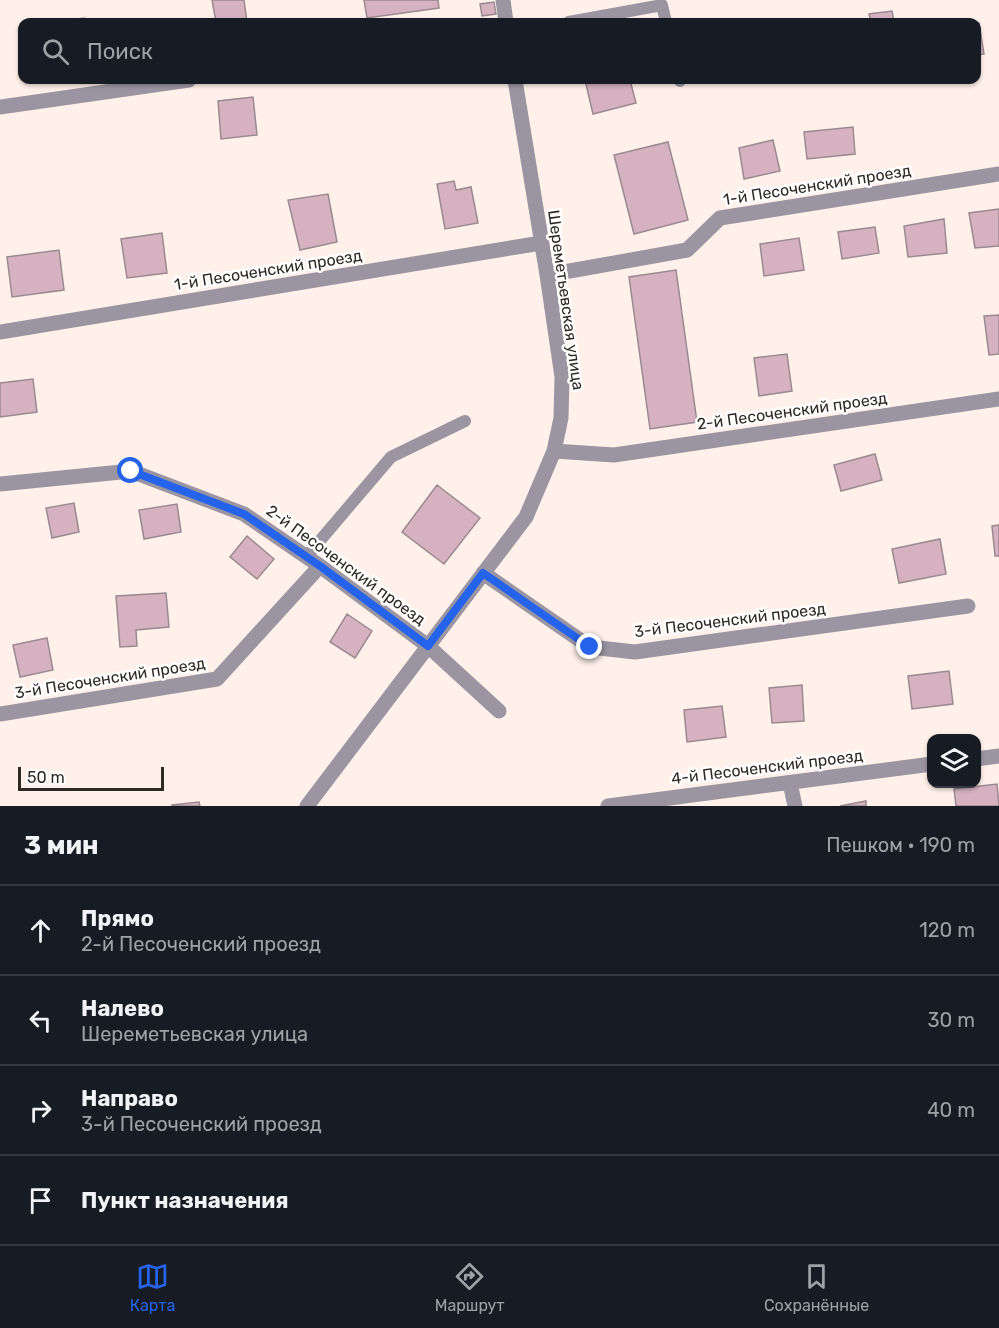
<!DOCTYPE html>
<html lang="ru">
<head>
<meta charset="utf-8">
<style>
  :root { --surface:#171b24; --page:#20242c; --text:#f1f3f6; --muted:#9ea1a6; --line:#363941; --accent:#2563eb }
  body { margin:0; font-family:Rubik,sans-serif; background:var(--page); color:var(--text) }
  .controls { position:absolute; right:18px; bottom:18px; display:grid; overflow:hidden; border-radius:12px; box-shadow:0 2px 4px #0004 }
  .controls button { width:54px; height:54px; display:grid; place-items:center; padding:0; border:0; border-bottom:2px solid var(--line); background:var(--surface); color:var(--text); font:30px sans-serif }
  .scale { position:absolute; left:18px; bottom:15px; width:146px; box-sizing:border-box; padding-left:6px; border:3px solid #2f2925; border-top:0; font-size:16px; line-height:21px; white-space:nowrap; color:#2f2925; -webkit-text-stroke:4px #fff; paint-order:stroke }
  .stop { position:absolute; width:18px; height:18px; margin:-14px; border:4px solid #2563eb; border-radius:50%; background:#fff }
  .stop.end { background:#2563eb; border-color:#fff; box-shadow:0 2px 6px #0008 }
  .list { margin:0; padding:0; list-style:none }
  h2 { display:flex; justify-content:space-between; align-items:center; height:78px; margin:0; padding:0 24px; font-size:26px }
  h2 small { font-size:20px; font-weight:400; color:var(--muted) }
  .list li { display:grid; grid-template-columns:39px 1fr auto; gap:18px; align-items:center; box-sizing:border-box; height:90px; padding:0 24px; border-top:2px solid var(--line) }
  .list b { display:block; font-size:22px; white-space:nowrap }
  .list p { margin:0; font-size:20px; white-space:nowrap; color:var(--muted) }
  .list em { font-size:20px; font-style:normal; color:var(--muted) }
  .icon { flex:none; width:33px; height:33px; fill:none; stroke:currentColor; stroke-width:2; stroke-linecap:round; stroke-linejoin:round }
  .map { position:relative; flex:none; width:999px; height:806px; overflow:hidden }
  .search { position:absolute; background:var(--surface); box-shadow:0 2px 4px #0004; left:18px; right:18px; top:18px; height:66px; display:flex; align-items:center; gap:15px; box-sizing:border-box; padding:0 21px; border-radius:12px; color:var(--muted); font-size:22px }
  .sheet { height:438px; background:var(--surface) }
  nav { display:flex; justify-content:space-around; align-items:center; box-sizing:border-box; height:84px; border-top:2px solid var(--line); background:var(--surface); font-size:16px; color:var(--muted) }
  nav a { display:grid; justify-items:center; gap:3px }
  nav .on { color:var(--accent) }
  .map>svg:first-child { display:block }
  .building { fill:#d6b2c1; stroke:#9a8990; stroke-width:1.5 }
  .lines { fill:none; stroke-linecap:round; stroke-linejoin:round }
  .lane { stroke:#9b95a2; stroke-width:12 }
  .street { stroke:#9b95a2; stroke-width:15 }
  .route { stroke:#2563eb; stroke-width:8 }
  .labels { text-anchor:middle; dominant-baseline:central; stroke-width:5; stroke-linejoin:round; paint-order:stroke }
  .street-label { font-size:16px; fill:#2f2925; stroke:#fff }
</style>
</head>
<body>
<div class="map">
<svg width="999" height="806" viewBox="0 0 999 806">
  <rect width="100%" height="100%" fill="#fff1ea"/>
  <path class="building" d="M212,0H244L247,22H216Z
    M364,0H438L439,8L367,18Z
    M494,2L496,14L482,16L480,4Z
    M892,11L894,22H871L869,14Z
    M84,18V22H53Z
    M976,23H979L984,54L976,55Z
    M585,80H630L636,103L593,114Z
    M253,97L257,135L221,139L218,101Z
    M853,127L855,154L807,159L804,132Z
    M773,140L780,171L744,179L739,148Z
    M668,142L688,220L634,234L614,155Z
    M454,181L456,190L471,187L478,223L445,229L437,184Z
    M328,194L337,242L300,250L288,200Z
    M999,209V246L975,248L969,213Z
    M944,219L947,253L908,257L904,226Z
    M875,227L879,253L842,259L838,232Z
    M162,233L167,273L127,278L121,239Z
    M799,238L804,270L764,276L760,244Z
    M59,250L64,290L12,297L7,257Z
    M676,270L697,422L650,429L629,277Z
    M999,315V354L989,355L984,316Z
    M787,354L792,391L759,396L754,358Z
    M33,379L37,412L0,417V383Z
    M875,454L882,480L841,491L834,465Z
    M437,485L480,518L444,564L402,532Z
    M74,503L79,532L52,538L46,508Z
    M177,504L181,532L144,539L139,510Z
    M999,525V556H995L992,526Z
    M247,536L274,559L257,579L230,557Z
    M940,539L946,574L899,583L892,549Z
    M166,593L169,627L136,630L137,646L120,647L116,596Z
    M347,614L372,631L355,658L330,642Z
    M47,638L53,670L20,677L13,645Z
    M949,671L953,704L912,709L908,676Z
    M802,685L804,721L772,723L769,688Z
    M722,706L726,737L687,742L684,710Z
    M997,784L999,806H956L954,789Z
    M866,801V806H840Z
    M199,802L200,806H172V805Z"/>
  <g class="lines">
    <path class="lane" d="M569,22L662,5L666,22
      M679,80L680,81
      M306,557L391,457L465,421"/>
    <path class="street" d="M503,0L506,22
      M0,107L189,80
      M547,275L687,250L720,218L999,174
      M0,332L541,243
      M554,451L614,455L999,399
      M0,484L131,471L244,514L320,566L428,646L499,711
      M483,573L590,647L635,652L968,606
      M0,714L217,679L320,566
      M976,759L999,756
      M790,783L795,806
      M307,806L526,517L554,451L561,418L562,377L547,275L515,80
      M608,806L932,764"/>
  </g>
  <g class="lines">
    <path class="route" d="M131,471L244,514L320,566L428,646L483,573L590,647"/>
  </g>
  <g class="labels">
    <g class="street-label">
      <text transform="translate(817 185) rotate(-9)">1-й Песоченский проезд</text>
      <text transform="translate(268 270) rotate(-9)">1-й Песоченский проезд</text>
      <text transform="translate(566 300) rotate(82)">Шереметьевская улица</text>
      <text transform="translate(792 411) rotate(-8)">2-й Песоченский проезд</text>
      <text transform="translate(346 565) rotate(36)">2-й Песоченский проезд</text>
      <text transform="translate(730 620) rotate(-7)">3-й Песоченский проезд</text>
      <text transform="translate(110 678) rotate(-9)">3-й Песоченский проезд</text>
      <text transform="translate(767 767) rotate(-7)">4-й Песоченский проезд</text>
    </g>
  </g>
</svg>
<div class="controls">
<button><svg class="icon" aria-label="layers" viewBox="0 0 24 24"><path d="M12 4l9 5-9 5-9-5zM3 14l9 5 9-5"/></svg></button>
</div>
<div class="scale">50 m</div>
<div class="stop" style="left:131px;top:471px"></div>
<div class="stop end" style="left:590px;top:647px"></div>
<div class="search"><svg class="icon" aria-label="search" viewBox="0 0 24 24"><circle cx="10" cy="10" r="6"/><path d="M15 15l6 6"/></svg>Поиск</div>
</div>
<section class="sheet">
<h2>3 мин<small>Пешком · 190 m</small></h2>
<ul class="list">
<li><svg class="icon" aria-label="ahead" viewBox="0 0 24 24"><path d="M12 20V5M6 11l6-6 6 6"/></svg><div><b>Прямо</b><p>2-й Песоченский проезд</p></div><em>120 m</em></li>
<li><svg class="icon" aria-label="left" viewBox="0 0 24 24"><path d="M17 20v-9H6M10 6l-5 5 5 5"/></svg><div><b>Налево</b><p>Шереметьевская улица</p></div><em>30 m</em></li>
<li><svg class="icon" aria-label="right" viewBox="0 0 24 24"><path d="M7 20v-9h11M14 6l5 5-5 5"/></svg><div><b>Направо</b><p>3-й Песоченский проезд</p></div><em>40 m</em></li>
<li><svg class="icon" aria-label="arrive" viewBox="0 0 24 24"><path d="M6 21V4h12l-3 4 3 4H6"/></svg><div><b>Пункт назначения</b></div></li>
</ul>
</section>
<nav>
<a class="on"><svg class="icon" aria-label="map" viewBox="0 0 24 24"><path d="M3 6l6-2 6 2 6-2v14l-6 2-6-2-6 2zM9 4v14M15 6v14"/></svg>Карта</a>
<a><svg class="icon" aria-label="directions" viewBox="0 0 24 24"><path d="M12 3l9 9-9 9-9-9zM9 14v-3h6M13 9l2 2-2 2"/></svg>Маршрут</a>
<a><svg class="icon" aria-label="saved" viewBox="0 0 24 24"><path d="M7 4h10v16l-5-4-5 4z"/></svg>Сохранённые</a>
</nav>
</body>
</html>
